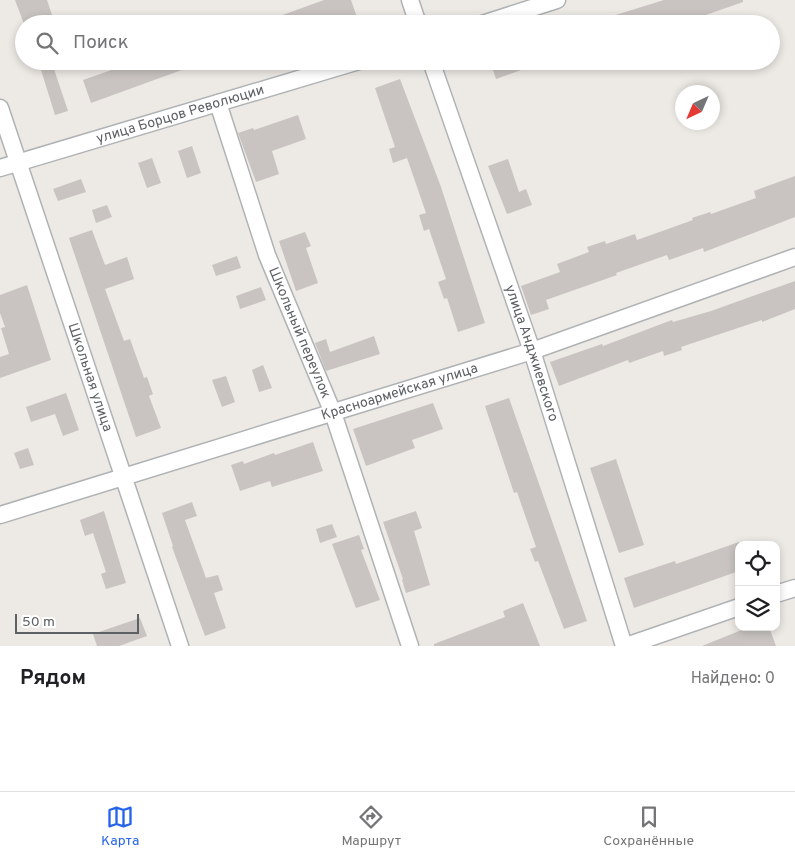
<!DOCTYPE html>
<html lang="ru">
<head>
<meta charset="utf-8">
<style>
  :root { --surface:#fff; --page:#f6f6f6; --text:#202124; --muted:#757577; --line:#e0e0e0; --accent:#2563eb }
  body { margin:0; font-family:Overpass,sans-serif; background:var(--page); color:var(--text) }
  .controls { position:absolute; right:15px; bottom:15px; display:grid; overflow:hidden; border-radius:10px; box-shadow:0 2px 8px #0003 }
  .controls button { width:45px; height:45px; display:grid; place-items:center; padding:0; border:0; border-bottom:1px solid var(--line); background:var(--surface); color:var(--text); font:25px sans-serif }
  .compass { position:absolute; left:675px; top:85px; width:45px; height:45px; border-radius:50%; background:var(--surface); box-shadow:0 2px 8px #0003; rotate:224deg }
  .scale { position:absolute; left:15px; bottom:12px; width:124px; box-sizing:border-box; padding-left:5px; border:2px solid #5d6163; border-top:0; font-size:14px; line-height:18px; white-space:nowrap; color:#5d6163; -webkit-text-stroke:4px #fff; paint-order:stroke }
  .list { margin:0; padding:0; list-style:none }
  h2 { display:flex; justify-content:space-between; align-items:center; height:65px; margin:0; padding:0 20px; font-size:21px }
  h2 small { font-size:16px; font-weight:400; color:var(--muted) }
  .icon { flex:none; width:28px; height:28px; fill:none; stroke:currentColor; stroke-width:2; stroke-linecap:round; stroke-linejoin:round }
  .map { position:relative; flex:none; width:795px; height:646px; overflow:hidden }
  .search { position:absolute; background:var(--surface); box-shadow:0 2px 8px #0003; left:15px; right:15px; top:15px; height:55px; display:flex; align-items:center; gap:12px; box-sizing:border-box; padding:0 18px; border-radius:28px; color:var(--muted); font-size:19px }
  .sheet { height:145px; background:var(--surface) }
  nav { display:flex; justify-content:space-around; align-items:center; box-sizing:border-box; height:70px; border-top:1px solid var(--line); background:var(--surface); font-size:14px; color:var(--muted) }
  nav a { display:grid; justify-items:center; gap:2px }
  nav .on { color:var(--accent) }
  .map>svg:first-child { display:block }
  .building { fill:#c9c4c1 }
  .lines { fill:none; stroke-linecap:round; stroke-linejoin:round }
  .street-casing { stroke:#b0b3b5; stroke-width:19 }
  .street { stroke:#fff; stroke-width:16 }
  .labels { text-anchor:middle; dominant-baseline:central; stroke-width:4; stroke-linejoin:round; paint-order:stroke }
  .street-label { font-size:14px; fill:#5d6163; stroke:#fff }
</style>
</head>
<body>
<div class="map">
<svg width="795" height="646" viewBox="0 0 795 646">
  <rect width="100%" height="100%" fill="#ede9e5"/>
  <path class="building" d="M15,0H47L55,24H24Z
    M324,0H351L358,20L347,24H263V22Z
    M664,0H743V2L680,24H596V21Z
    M137,61H201V63L91,103L83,80Z
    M490,61H540V63L496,79Z
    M53,66L68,111L55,115L41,70Z
    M400,79L441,187L485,323L458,332L447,298L444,299L438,282L446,279L429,229L424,231L419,215L426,213L407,158L393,163L389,149L395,147L375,88Z
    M298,115L306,139L272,151L279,174L256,182L238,133L253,128L254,130Z
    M192,146L201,173L187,178L178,151Z
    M152,158L161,183L147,188L138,163Z
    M508,159L519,192L526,189L532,205L507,214L488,166Z
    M795,176V217L704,252L703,248L669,260L667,255L616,273L617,275L546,300L549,309L531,315L521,286L560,272L557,264L589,252L587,247L605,241L606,244L635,234L637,240L693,220L692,218L710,212L711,214L756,198L754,191Z
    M81,179L86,192L58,201L53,189Z
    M107,205L112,217L96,223L92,210Z
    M92,230L105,265L127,257L134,279L105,289L124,341L130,339L144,378L147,377L153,394L149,396L161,428L136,437L69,238Z
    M305,232L311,246L306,248L318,283L296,291L279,241Z
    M237,256L241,268L216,276L212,265Z
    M795,281V309L762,322V320L681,347L682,350L664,356L663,351L629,363L628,360L559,386L550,362L602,344L603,346L672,320L673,322L711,311Z
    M27,285L51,360L0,378V357L9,354L1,328L5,327L0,313V295Z
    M261,287L266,300L240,309L236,296Z
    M374,336L380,354L326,371L315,343L326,339L330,352Z
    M263,365L272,388L259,392L252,370Z
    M226,376L235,402L222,407L212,380Z
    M66,393L79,430L63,436L55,414L31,422L26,407Z
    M509,398L587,621L564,629L538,561L535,562L530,549L536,547L517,492L514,493L485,406Z
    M433,403L443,429L412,440L415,448L366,466L353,429Z
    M313,442L323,471L272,487L270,481L240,491L231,465L243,461L244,464L274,453L275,455Z
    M28,448L34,465L20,469L14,453Z
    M616,459L644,545L619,553L590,468Z
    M192,502L197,516L185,520L206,578L218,575L223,590L214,593L226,628L205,636L172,547L173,546L162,513Z
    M104,511L126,583L106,589L101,574L106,572L93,533L85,536L80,520Z
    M416,511L422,528L414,531L430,585L406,593L402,580L403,579L383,522Z
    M332,524L337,537L320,543L316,529Z
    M359,535L364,549L361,550L380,600L356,608L332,544Z
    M739,542V571L634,608L624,578L675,561L676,564Z
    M523,603L540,646H434V644L505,617L503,611Z
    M140,618L147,636L119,646H97L93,634Z
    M749,627H769L776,646H702Z"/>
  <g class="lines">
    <defs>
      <g id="street">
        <path d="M410,0L418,24"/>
        <path d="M482,24L557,0"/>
        <path id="s1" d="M431,61L532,351L624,646"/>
        <path id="s2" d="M218,103L267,255L333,413L410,646"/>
        <path id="s3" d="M0,108L180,646"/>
        <path id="s4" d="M0,168L359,61"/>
        <path id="s5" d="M0,515L532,351L795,257"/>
        <path d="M776,594L795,588"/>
        <path d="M626,646L739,607"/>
      </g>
    </defs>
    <use href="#street" class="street-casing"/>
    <use href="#street" class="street"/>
  </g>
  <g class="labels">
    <g class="street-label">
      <text stroke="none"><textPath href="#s4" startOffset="188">улица Борцов Революции</textPath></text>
      <text stroke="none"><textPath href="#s2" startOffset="244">Школьный переулок</textPath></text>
      <text stroke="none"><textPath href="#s1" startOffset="309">улица Анджиевского</textPath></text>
      <text stroke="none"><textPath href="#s3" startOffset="284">Школьная улица</textPath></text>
      <text stroke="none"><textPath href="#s5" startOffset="418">Красноармейская улица</textPath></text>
    </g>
  </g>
</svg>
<div class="controls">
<button><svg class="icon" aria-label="locate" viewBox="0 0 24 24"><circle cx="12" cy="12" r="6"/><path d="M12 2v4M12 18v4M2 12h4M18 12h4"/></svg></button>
<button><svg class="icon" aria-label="layers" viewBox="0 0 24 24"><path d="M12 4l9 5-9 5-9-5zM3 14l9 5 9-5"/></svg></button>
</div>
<svg class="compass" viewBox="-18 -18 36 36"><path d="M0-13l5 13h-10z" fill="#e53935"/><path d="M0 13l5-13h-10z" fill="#757577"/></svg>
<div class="scale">50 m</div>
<div class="search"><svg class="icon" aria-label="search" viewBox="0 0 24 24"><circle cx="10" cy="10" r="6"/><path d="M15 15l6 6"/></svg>Поиск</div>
</div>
<section class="sheet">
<h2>Рядом<small>Найдено: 0</small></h2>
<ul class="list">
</ul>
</section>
<nav>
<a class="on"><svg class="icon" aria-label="map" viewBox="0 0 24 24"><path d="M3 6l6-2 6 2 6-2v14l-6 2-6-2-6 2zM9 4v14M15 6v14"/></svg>Карта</a>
<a><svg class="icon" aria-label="directions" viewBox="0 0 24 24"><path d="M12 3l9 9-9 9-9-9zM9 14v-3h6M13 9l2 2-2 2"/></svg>Маршрут</a>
<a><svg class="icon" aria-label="saved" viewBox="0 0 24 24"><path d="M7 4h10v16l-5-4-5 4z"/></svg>Сохранённые</a>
</nav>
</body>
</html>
